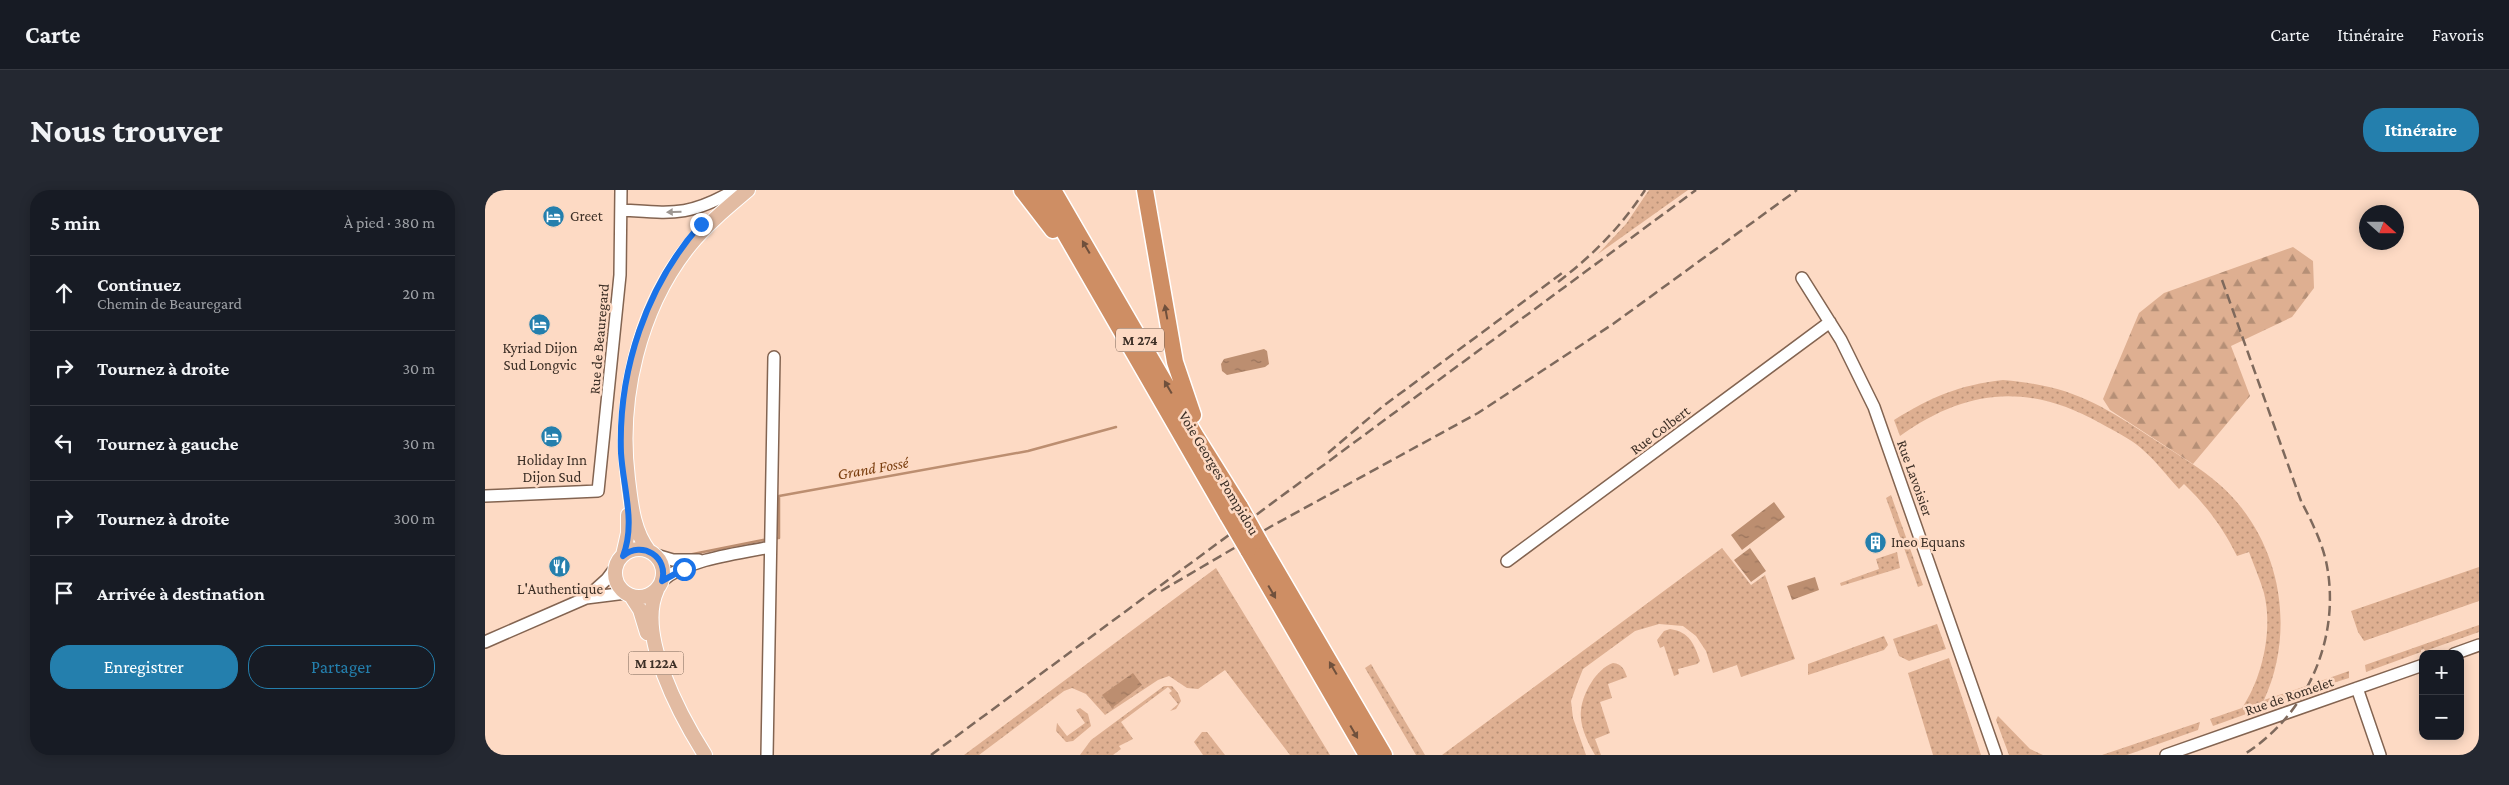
<!DOCTYPE html>
<html lang="fr">
<head>
<meta charset="utf-8">
<style>
  :root { --surface:#171b24; --page:#242831; --text:#f1f3f6; --muted:#9ea1a6; --line:#363941; --accent:#247fad }
  body { margin:0; font-family:"Crimson Pro",serif; background:var(--page); color:var(--text) }
  .controls { position:absolute; right:15px; bottom:15px; display:grid; overflow:hidden; border-radius:10px; box-shadow:0 2px 12px #0003 }
  .controls button { width:45px; height:45px; display:grid; place-items:center; padding:0; border:0; border-bottom:1px solid var(--line); background:var(--surface); color:var(--text); font:25px sans-serif }
  .compass { position:absolute; left:1874px; top:15px; width:45px; height:45px; border-radius:50%; background:var(--surface); box-shadow:0 2px 12px #0003; rotate:111deg }
  .stop { position:absolute; width:15px; height:15px; margin:-11px; border:4px solid #1a73e8; border-radius:50%; background:#fff }
  .stop.end { background:#1a73e8; border-color:#fff; box-shadow:0 1px 5px #0008 }
  .list { margin:0; padding:0; list-style:none }
  h2 { display:flex; justify-content:space-between; align-items:center; height:65px; margin:0; padding:0 20px; font-size:21px }
  h2 small { font-size:16px; font-weight:400; color:var(--muted) }
  .list li { display:grid; grid-template-columns:32px 1fr auto; gap:15px; align-items:center; box-sizing:border-box; height:75px; padding:0 20px; border-top:1px solid var(--line) }
  .list b { display:block; font-size:19px; white-space:nowrap }
  .list p { margin:0; font-size:16px; white-space:nowrap; color:var(--muted) }
  .list em { font-size:16px; font-style:normal; color:var(--muted) }
  .actions { display:flex; gap:10px; padding:15px 20px }
  .actions a { flex:1; padding:11px 0; border:1px solid var(--accent); border-radius:20px; text-align:center; font-size:18px; color:var(--accent) }
  .actions .main { background:var(--accent); color:#fff }
  .icon { flex:none; width:28px; height:28px; fill:none; stroke:currentColor; stroke-width:2; stroke-linecap:round; stroke-linejoin:round }
  .map { position:relative; flex:none; width:1994px; height:565px; overflow:hidden; border-radius:20px }
  header { display:flex; align-items:center; gap:30px; box-sizing:border-box; height:70px; padding:0 25px; background:var(--surface); border-bottom:1px solid var(--line) }
  header strong { font-size:24px }
  nav { display:flex; gap:28px; margin-inline-start:auto; font-size:18px }
  .intro { display:flex; align-items:center; justify-content:space-between; box-sizing:border-box; height:120px; padding:0 30px }
  h1 { margin:0; font-size:35px }
  .button { padding:12px 22px; border-radius:20px; background:var(--accent); color:#fff; font-size:18px; font-weight:700 }
  main { display:flex; gap:30px; padding:0 30px }
  aside { flex:1; background:var(--surface); border-radius:20px; box-shadow:0 2px 12px #0003 }
  .map>svg:first-child { display:block }
  .grass { fill:url(#grass-dots) }
  .forest { fill:url(#forest-firs) }
  .water { fill:url(#water-ripples) }
  .lines { fill:none; stroke-linecap:round; stroke-linejoin:round }
  .stream { stroke:#bc8e70; stroke-width:2.5 }
  .minor-casing { stroke:#836451; stroke-width:14 }
  .major-casing { stroke:#fff; stroke-width:16 }
  .highway-casing { stroke:#fff; stroke-width:19 }
  .minor { stroke:#fff; stroke-width:11 }
  .major { stroke:#e2bba2; stroke-width:14 }
  .highway { stroke:#ce8e64; stroke-width:16 }
  .rail { stroke:#7e695c; stroke-width:2.5; stroke-dasharray:10 5; stroke-linecap:butt }
  .highway-bridge-casing { stroke:#fff; stroke-width:19; stroke-linecap:butt }
  .highway-bridge { stroke:#ce8e64; stroke-width:16 }
  .oneway { fill:#9e9792 }
  .oneway2 { fill:#6f503c }
  .route { stroke:#1a73e8; stroke-width:6 }
  .labels { text-anchor:middle; dominant-baseline:central; stroke-width:5; stroke-linejoin:round; paint-order:stroke }
  .shield { fill:#fddac4; stroke:#766255; stroke-width:1 }
  .shield-label { font-size:14px; font-weight:bold; fill:#3c2f26 }
  .poi-label { font-size:15px; fill:#3c2f26; stroke:#fddac4 }
  .street-label { font-size:15px; fill:#3c2f26; stroke:#fddac4 }
  .water-label { font-size:16px; font-style:italic; fill:#7a3e0e; stroke:#fddac4 }
</style>
</head>
<body>
<header>
<strong>Carte</strong>
<nav><a>Carte</a><a>Itinéraire</a><a>Favoris</a></nav>
</header>
<div class="intro"><h1>Nous trouver</h1><a class="button">Itinéraire</a></div>
<main>
<aside>
<h2>5 min<small>À pied · 380 m</small></h2>
<ul class="list">
<li><svg class="icon" aria-label="ahead" viewBox="0 0 24 24"><path d="M12 20V5M6 11l6-6 6 6"/></svg><div><b>Continuez</b><p>Chemin de Beauregard</p></div><em>20 m</em></li>
<li><svg class="icon" aria-label="right" viewBox="0 0 24 24"><path d="M7 20v-9h11M14 6l5 5-5 5"/></svg><div><b>Tournez à droite</b></div><em>30 m</em></li>
<li><svg class="icon" aria-label="left" viewBox="0 0 24 24"><path d="M17 20v-9H6M10 6l-5 5 5 5"/></svg><div><b>Tournez à gauche</b></div><em>30 m</em></li>
<li><svg class="icon" aria-label="right" viewBox="0 0 24 24"><path d="M7 20v-9h11M14 6l5 5-5 5"/></svg><div><b>Tournez à droite</b></div><em>300 m</em></li>
<li><svg class="icon" aria-label="arrive" viewBox="0 0 24 24"><path d="M6 21V4h12l-3 4 3 4H6"/></svg><div><b>Arrivée à destination</b></div></li>
</ul>
<div class="actions"><a class="main">Enregistrer</a><a>Partager</a></div>
</aside>
<div class="map">
<svg width="1994" height="565" viewBox="0 0 1994 565">
  <defs>
    <pattern id="grass-dots" width="8" height="8" patternUnits="userSpaceOnUse" patternTransform="scale(1.25)"><rect width="8" height="8" fill="#deaf91"/><path d="M2 2h.1M6 6h.1" fill="none" stroke="#b58f76" stroke-width="1.8" stroke-linecap="round"/></pattern>
    <pattern id="forest-firs" width="22" height="20" patternUnits="userSpaceOnUse" patternTransform="scale(1.25)"><rect width="22" height="20" fill="#deaf91"/><path d="M5 1l3.5 6h-7zM16 11l3.5 6h-7z" fill="#b58f76"/></pattern>
    <pattern id="water-ripples" width="26" height="14" patternUnits="userSpaceOnUse" patternTransform="scale(1.25)"><rect width="26" height="14" fill="#bc8e70"/><path d="M2 4q2-2 4 0t4 0M15 11q2-2 4 0t4 0" fill="none" stroke="#9a745c"/></pattern>
  </defs>
  <rect width="100%" height="100%" fill="#fddac4"/>
  <path class="grass" d="M1164,0H1203L1113,64L1141,34Z
    M1518,190C1587,196 1613,213 1670,250C1692,264 1716,278 1735,295C1795,348 1812,438 1779,510L1821,496L1814,505L1728,536L1725,529L1757,518C1778,487 1788,439 1779,403C1775,389 1769,376 1764,362L1752,366C1738,338 1722,316 1699,294L1694,299C1682,286 1671,271 1657,259C1646,249 1629,241 1615,233C1543,193 1482,198 1415,246L1409,230C1446,207 1474,195 1518,190Z
    M1406,305L1438,395L1433,397L1401,308Z
    M1237,358L1266,395L1280,385L1310,469L1256,487L1252,475L1228,483L1221,461L1211,446L1198,436L1174,434L1150,441L1098,479L1092,494L1086,511L1088,528L1101,565H957Z
    M1412,362L1415,378L1356,396L1355,393L1394,379L1391,369Z
    M1994,377V411L1879,451L1873,442L1866,421Z
    M731,378L845,565H805L740,480L713,499L702,498L684,486L673,490L620,525L601,504L587,498L579,501L494,565H479Z
    M1452,434L1461,459L1424,471L1414,466L1408,449Z
    M1994,435V442L1940,461L1939,459L1936,460V462L1881,482L1880,475Z
    M1185,439C1205,442 1209,454 1215,471L1212,474L1193,479L1194,484L1189,486L1179,456L1175,458L1172,450L1179,441Z
    M1399,446L1403,455L1399,460L1323,485V474Z
    M1464,468L1496,565H1448L1423,483Z
    M1128,473C1137,474 1139,479 1142,487L1123,494L1127,508L1115,512L1125,543L1110,549L1116,565H1110C1103,553 1094,535 1096,520C1098,503 1111,479 1128,473Z
    M886,474L940,565H931L880,478Z
    M1864,481V488L1822,501L1827,494Z
    M679,496H687L693,503L696,511L691,519L685,521L693,514L684,503L687,501L683,497L636,532L648,549L634,556L636,559L628,565H595L606,550Z
    M595,518L603,524L606,536L588,551L581,552L571,541L572,533L582,546L600,533L591,520Z
    M1513,526L1545,559L1558,565H1524L1511,530Z
    M1715,532L1713,540L1642,565H1617Z
    M717,542H722L740,565H718L709,552Z"/>
  <path class="forest" d="M1808,57L1828,71L1829,98L1807,127L1746,156L1765,206L1708,274L1625,220L1618,209L1654,123L1679,103Z"/>
  <path class="water" d="M779,159L782,161L784,174L780,177L742,185L737,181L736,174L739,169Z
    M1289,312L1300,327L1257,360L1246,345Z
    M1265,358L1281,381L1266,392L1249,370Z
    M1330,387L1334,400L1307,410L1302,396Z
    M648,483L657,495L627,518L617,505Z"/>
  <g class="lines">
    <path class="stream" d="M288,348H294V306L543,261L631,237
      M203,365L283,349"/>
    <defs>
      <path id="minor" d="M136,20C188,23 203,27 250,0
        M1317,88L1356,150L1389,217L1511,565
        M0,306L113,301L135,85L136,0
        M171,365L188,370H214
        M1022,371L1345,132
        M177,391C201,369 253,364 285,357
        M101,408L122,389L131,377
        M0,452L101,408L141,403
        M1969,464L1994,455
        M1872,498L1895,565
        M282,565L289,167
        M1681,565L1938,475"/>
      <path id="major" d="M130 383a24 24 0 1 1 48 0a24 24 0 1 1-48 0Z
        M164,361C148,341 146,313 143,289C133,209 154,118 205,55C222,34 243,17 263,0
        M138,365L143,343V325
        M172,400C151,445 196,527 220,565
        M146,406L155,420L162,443"/>
      <path id="highway" d="M537,0L568,40
        M555,0L743,326
        M568,0L710,245L755,317
        M660,0L690,172L708,225
        M774,351L899,565
        M763,360L882,565"/>
    </defs>
    <use href="#minor" class="minor-casing"/>
    <use href="#major" class="major-casing"/>
    <use href="#highway" class="highway-casing"/>
    <use href="#minor" class="minor"/>
    <use href="#major" class="major"/>
    <use href="#highway" class="highway"/>
    <path class="rail" d="M1737,90L1816,311C1826,330 1836,350 1841,371C1857,446 1823,525 1758,565
      M1073,92C1108,65 1136,37 1160,0
      M843,263L897,217L1077,83
      M676,401L785,337L993,223L1128,134L1312,0
      M446,565L1211,0"/>
    <defs>
      <path id="highway-bridge" d="M755,317L774,351
        M743,326L763,360"/>
    </defs>
    <use href="#highway-bridge" class="highway-bridge-casing"/>
    <use href="#highway-bridge" class="highway-bridge"/>
  </g>
  <defs><path id="oneway-solid" d="M-6-.8H1V-3.2L6.5 0L1 3.2V.8H-6Z" transform="scale(1.25)"/></defs>
  <use class="oneway" href="#oneway-solid" transform="translate(189 22) rotate(178)"/>
  <g class="oneway2">
    <use href="#oneway-solid" transform="translate(601 57) rotate(-120)"/>
    <use href="#oneway-solid" transform="translate(681 122) rotate(-100)"/>
    <use href="#oneway-solid" transform="translate(683 197) rotate(-120)"/>
    <use href="#oneway-solid" transform="translate(787 402) rotate(60)"/>
    <use href="#oneway-solid" transform="translate(848 478) rotate(-120)"/>
    <use href="#oneway-solid" transform="translate(869 542) rotate(60)"/>
  </g>
  <g class="lines">
    <path class="route" d="M199,379L177,391C184,367 157,350 138,366C151,333 138,297 136,263C133,181 161,96 216,34"/>
  </g>
  <defs>
    <symbol id="hotel-disc" viewBox="-11 -11 22 22"><circle r="9.5" fill="#247fad" stroke="#fddac4"/><path d="M-6-4.5h1.5V1H6V5H4.5V3h-9V5H-6ZM-4 0a1.8 1.8 0 1 1 3.6 0ZM.5 0V-2.5h3Q6-2.5 6 0Z" fill="#fff"/></symbol>
    <symbol id="building-disc" viewBox="-11 -11 22 22"><circle r="9.5" fill="#247fad" stroke="#fddac4"/><path d="M-4-6H4V6H1V3H-1V6H-4ZM-2.5-4.3h1.7v1.8h-1.7ZM.8-4.3h1.7v1.8H.8ZM-2.5-1h1.7V.8h-1.7ZM.8-1h1.7V.8H.8Z" fill="#fff"/></symbol>
    <symbol id="restaurant-disc" viewBox="-11 -11 22 22"><circle r="9.5" fill="#247fad" stroke="#fddac4"/><path d="M-5-6h1v4h1v-4h1v4h1v-4h1v5L-1.5 .5V6h-2V.5L-5-1ZM5-6V6H3V1.5H1.5Q1.5-4 5-6Z" fill="#fff"/></symbol>
  </defs>
  <g fill-rule="evenodd">
    <use href="#hotel-disc" x="56" y="14" width="25" height="25"/>
    <use href="#hotel-disc" x="42" y="122" width="25" height="25"/>
    <use href="#hotel-disc" x="54" y="234" width="25" height="25"/>
    <use href="#building-disc" x="1378" y="340" width="25" height="25"/>
    <use href="#restaurant-disc" x="62" y="364" width="25" height="25"/>
  </g>
  <g class="labels">
    <g class="shield">
      <rect x="631" y="138.5" width="48" height="23" rx="4"/>
      <rect x="143.5" y="461.5" width="55" height="23" rx="4"/>
    </g>
    <g class="shield-label">
      <text x="655" y="150">M 274</text>
      <text x="171" y="473">M 122A</text>
    </g>
    <g class="poi-label">
      <text x="85" y="26" text-anchor="start">Greet</text>
      <text x="55" y="158">Kyriad Dijon<tspan x="55" dy="17">Sud Longvic</tspan></text>
      <text x="67" y="270">Holiday Inn<tspan x="67" dy="17">Dijon Sud</tspan></text>
      <text x="1406" y="352" text-anchor="start">Ineo Equans</text>
      <text x="75" y="399">L'Authentique</text>
    </g>
    <g class="street-label">
      <text transform="translate(114 149) rotate(-85)">Rue de Beauregard</text>
      <text transform="translate(1175 240) rotate(-37)">Rue Colbert</text>
      <text transform="translate(734 283) rotate(59)">Voie Georges Pompidou</text>
      <text transform="translate(1430 288) rotate(70)">Rue Lavoisier</text>
      <text transform="translate(1804 506) rotate(-19)">Rue de Romelet</text>
    </g>
    <g class="water-label">
      <text transform="translate(388 278) rotate(-10)">Grand Fossé</text>
    </g>
  </g>
</svg>
<div class="controls">
<button>+</button>
<button>−</button>
</div>
<svg class="compass" viewBox="-18 -18 36 36"><path d="M0-13l5 13h-10z" fill="#e53935"/><path d="M0 13l5-13h-10z" fill="#9ea1a6"/></svg>
<div class="stop" style="left:199px;top:379px"></div>
<div class="stop end" style="left:216px;top:34px"></div>
</div>
</main>
</body>
</html>
